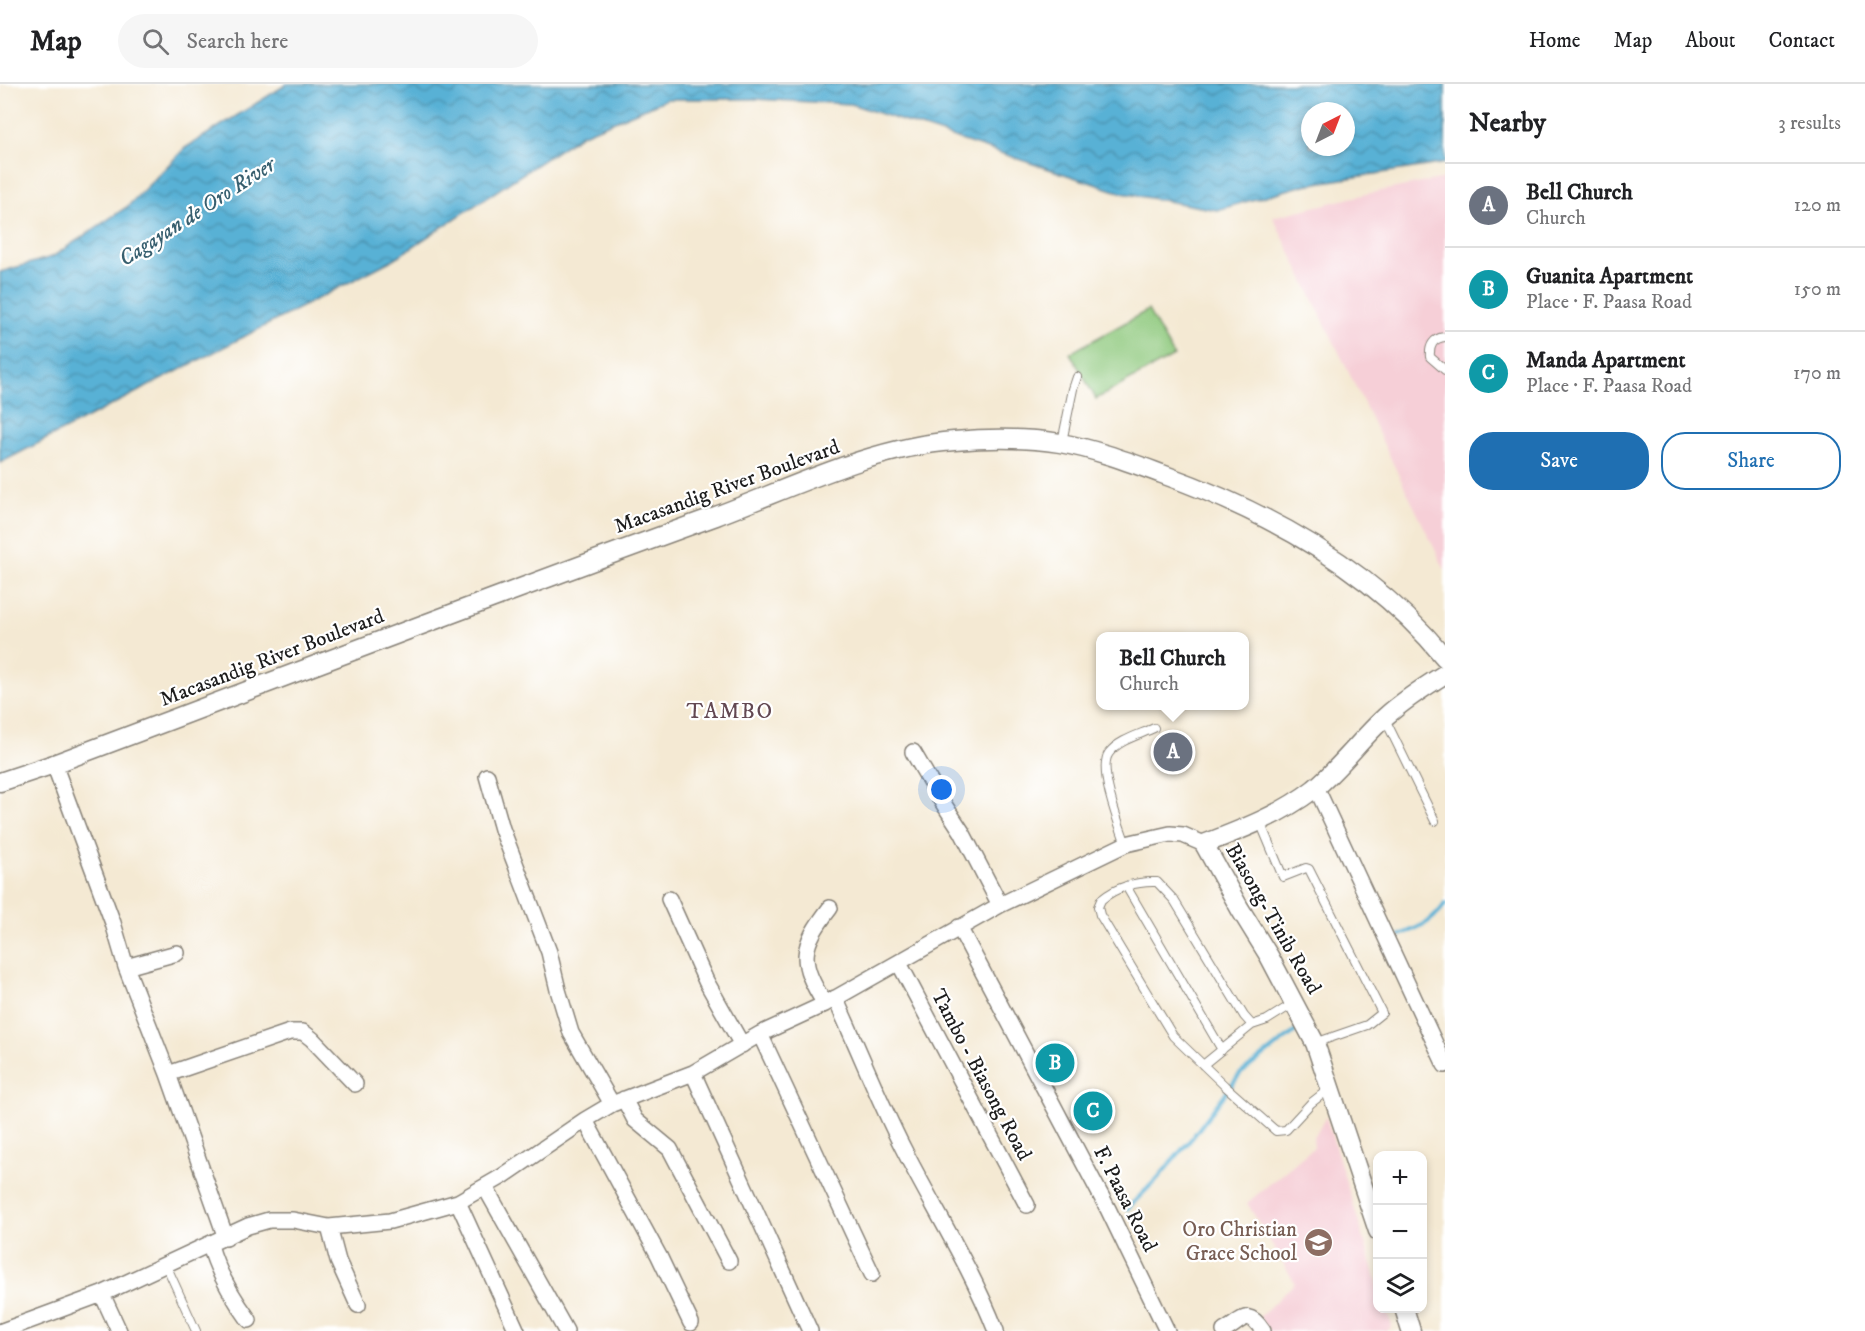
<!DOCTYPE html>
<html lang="en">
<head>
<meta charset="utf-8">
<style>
  :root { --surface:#fff; --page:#f6f6f6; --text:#202124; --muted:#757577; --line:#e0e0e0; --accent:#1f6fb2 }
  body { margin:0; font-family:"IM FELL DW Pica",serif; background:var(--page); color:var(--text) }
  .controls { position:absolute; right:18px; bottom:18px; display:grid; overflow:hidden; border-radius:12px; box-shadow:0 3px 9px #0003 }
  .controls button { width:54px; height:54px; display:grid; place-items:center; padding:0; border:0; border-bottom:2px solid var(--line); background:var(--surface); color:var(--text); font:30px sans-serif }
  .compass { position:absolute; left:1301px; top:18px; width:54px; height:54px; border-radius:50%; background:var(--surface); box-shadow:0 3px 9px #0003; rotate:42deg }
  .you { position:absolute; left:942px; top:706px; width:21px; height:21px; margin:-15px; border:4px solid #fff; border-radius:50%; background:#1a73e8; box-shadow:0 0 0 9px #1a73e833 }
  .badge { display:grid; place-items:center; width:39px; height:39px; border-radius:50%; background:var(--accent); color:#fff; font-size:20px; font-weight:700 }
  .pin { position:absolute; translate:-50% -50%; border:3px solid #fff; box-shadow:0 2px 6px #0006 }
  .popup { position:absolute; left:1096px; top:548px; width:153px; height:78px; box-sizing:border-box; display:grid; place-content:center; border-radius:12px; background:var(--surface); filter:drop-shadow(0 2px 4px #0005); font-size:20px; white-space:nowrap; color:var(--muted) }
  .popup b { font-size:22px; color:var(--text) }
  .popup::after { content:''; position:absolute; left:50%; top:100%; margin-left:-12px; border:12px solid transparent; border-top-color:var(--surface) }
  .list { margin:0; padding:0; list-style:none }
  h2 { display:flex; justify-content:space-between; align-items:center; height:78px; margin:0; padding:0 24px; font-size:26px }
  h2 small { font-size:20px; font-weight:400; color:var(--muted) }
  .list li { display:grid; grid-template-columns:39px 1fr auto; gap:18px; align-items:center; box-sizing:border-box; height:84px; padding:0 24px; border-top:2px solid var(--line) }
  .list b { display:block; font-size:22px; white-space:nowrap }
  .list p { margin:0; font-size:20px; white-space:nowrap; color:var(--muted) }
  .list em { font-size:20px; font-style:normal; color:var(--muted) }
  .actions { display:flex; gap:12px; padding:18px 24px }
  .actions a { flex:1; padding:14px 0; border:2px solid var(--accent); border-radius:24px; text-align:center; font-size:21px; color:var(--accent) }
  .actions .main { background:var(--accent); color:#fff }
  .icon { flex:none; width:33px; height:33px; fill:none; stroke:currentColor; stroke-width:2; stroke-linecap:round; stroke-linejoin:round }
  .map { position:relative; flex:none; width:1445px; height:1247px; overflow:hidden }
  header { display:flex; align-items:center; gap:36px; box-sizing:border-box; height:84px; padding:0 30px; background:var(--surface); border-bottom:2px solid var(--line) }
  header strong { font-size:28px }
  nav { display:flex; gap:33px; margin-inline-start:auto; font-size:21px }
  .search { width:420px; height:54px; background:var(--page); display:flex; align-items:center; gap:15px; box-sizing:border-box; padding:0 21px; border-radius:33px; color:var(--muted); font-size:22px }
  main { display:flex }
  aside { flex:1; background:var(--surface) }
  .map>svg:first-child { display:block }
  .built { fill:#f6cfd7 }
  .pitch { fill:#8fc97e; stroke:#56724d; stroke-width:1.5 }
  .water { fill:url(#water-waves); stroke:#3a6678; stroke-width:1.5; fill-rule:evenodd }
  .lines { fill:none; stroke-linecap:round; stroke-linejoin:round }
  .stream { stroke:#58b1d5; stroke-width:4 }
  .service-casing { stroke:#888278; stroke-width:10 }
  .minor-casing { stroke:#888278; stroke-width:18 }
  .tertiary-casing { stroke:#888278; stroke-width:21 }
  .service { stroke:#fff; stroke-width:8 }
  .minor { stroke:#fff; stroke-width:15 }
  .tertiary { stroke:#fff; stroke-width:18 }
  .labels { text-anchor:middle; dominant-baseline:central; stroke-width:4.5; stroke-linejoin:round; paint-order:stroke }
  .street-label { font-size:21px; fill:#1c1c1c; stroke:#fff }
  .education-label { font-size:21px; fill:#785e54; stroke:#fff; text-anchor:end }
  .water-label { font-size:22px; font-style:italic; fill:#375f6f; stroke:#fff }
  .neighbourhood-label { font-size:22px; letter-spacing:1.5px; fill:#634852; stroke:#fff }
</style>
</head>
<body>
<header>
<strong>Map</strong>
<div class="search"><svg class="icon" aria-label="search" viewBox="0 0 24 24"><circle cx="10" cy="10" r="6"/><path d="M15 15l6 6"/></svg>Search here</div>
<nav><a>Home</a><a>Map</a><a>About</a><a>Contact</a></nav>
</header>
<main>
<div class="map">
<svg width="1445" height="1247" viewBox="0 0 1445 1247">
  <defs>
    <pattern id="water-waves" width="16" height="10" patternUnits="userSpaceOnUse" patternTransform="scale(1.5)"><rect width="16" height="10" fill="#58b1d5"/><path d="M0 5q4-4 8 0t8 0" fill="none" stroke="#488fac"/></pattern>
  </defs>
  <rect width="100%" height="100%" fill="#fff"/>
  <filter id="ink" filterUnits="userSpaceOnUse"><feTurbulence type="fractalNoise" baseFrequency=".0167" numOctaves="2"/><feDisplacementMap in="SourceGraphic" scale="12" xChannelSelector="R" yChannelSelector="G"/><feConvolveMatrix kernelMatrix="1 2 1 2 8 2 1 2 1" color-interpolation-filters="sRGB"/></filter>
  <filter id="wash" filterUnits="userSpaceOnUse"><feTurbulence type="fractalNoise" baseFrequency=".008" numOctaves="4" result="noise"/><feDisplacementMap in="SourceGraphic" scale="24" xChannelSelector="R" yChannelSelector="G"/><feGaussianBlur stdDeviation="1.35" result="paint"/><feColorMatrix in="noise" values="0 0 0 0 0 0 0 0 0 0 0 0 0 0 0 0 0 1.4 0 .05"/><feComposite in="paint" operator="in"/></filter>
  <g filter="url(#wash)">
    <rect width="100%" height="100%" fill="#f4e9d3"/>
    <path class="built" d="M1445,94V486L1273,133L1371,109Z
      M1326,1033L1377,1197L1378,1224L1386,1225L1392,1242L1387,1247H1269L1259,1233L1295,1199L1247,1119L1314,1063L1313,1054Z"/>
    <path class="pitch" d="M1148,226L1174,272L1096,315L1070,269Z"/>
    <path class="water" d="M287,0H1445V79L1304,101L1217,126L1122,109L851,20L754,15H667L581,51L394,175L0,379V188L52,173L128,122L185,64ZM1310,27H1346V63H1310Z"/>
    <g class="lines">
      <path class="stream" d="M1400,851C1420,843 1432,839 1445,820
        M1127,1125L1157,1095L1192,1054L1240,990L1297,946"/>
    </g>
  </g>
  <g filter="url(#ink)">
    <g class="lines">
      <defs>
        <path id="service" d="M1445,253C1433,254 1429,262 1430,273L1445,286
          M1062,358L1073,305L1077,293
          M1385,635L1435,737
          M1260,738L1283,793L1306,784L1309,785L1382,929L1367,941L1315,959
          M1126,760C1120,743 1097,685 1109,669C1119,656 1139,651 1154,644
          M1126,802L1222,966
          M1294,919L1267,936L1252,941L1244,932L1174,816L1157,798C1137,797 1116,803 1101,816L1098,823L1100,831L1173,952L1225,1002L1276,1047L1286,1046L1311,1019L1329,1005
          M1203,981L1252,941
          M166,1181L196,1247"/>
        <path id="minor" d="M913,668L941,716L962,748L1000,821
          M54,680L113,839L126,883L168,990L226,1154
          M487,692L502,745L549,868L558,906L571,949L612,1020
          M1316,703L1445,981
          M669,815L706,897L742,961
          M959,843L1108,1125L1167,1247
          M899,879L1027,1121
          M126,883L177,869
          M835,914C858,963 878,1015 903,1064C934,1125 971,1183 996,1247
          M825,920C798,877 800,863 830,824
          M760,950L872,1190
          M693,989L810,1247
          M168,990L290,948H303L312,955L355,1000
          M624,1015L635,1036L670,1065L729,1177
          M585,1036L659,1172L691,1239
          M485,1103L566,1247
          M458,1118L517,1247
          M329,1143L338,1177L358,1221
          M210,1161C217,1187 233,1214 249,1236
          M102,1210L119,1247
          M2,1247L102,1210L248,1142L269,1136H293L329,1143L390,1137L458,1118L503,1092L585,1036L612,1020L693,989L760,950L825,920L1000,821L1126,760L1170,750L1183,751L1204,760
          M1224,1247C1244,1235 1248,1224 1263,1247"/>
        <path id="tertiary" d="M0,698L54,680C275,597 494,512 716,432C791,404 873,363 954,357C987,354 1028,354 1060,359C1095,365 1129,378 1162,390C1268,428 1372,485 1445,574
          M1378,1147L1315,959L1269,872L1240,825L1204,760C1243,745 1280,731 1314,705C1340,684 1360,656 1385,633C1403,617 1424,603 1445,590
          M1404,1224L1411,1247"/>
      </defs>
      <use href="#service" class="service-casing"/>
      <use href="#minor" class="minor-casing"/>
      <use href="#tertiary" class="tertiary-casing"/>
      <use href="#service" class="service"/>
      <use href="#minor" class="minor"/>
      <use href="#tertiary" class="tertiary"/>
    </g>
  </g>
  <defs>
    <symbol id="school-disc" viewBox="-11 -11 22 22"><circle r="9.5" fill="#8d6e63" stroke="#fff"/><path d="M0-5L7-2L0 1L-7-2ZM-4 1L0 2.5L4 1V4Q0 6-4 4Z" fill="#fff"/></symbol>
  </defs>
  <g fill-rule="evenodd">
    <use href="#school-disc" x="1302" y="1142" width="33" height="33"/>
  </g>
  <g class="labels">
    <g class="street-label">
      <text transform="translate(727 403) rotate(-20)">Macasandig River Boulevard</text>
      <text transform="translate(272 574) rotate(-21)">Macasandig River Boulevard</text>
      <text transform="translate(1273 835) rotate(60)">Biasong-Tinib Road</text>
      <text transform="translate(981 991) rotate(62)">Tambo - Biasong Road</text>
      <text transform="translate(1125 1115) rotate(63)">F. Paasa Road</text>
    </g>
    <g class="education-label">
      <text x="1297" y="1146">Oro Christian<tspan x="1297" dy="24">Grace School</tspan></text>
    </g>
    <g class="water-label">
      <text transform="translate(197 128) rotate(-33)">Cagayan de Oro River</text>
    </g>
    <g class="neighbourhood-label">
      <text x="730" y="627">TAMBO</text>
    </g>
  </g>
</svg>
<div class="controls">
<button>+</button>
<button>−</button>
<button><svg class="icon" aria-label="layers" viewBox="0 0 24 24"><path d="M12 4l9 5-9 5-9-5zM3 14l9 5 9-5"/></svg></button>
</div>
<svg class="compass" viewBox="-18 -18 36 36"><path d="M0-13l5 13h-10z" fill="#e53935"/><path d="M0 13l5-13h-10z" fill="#757577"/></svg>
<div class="you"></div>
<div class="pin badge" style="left:1173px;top:668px;background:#6b7280">A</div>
<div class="popup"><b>Bell Church</b>Church</div>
<div class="pin badge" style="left:1055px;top:979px;background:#0f9aa8">B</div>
<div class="pin badge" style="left:1093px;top:1027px;background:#0f9aa8">C</div>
</div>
<aside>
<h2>Nearby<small>3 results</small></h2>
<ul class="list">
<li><span class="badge" style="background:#6b7280">A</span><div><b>Bell Church</b><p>Church</p></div><em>120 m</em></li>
<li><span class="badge" style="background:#0f9aa8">B</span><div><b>Guanita Apartment</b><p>Place · F. Paasa Road</p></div><em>150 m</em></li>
<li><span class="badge" style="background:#0f9aa8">C</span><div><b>Manda Apartment</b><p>Place · F. Paasa Road</p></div><em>170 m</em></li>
</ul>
<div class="actions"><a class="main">Save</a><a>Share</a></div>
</aside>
</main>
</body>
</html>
